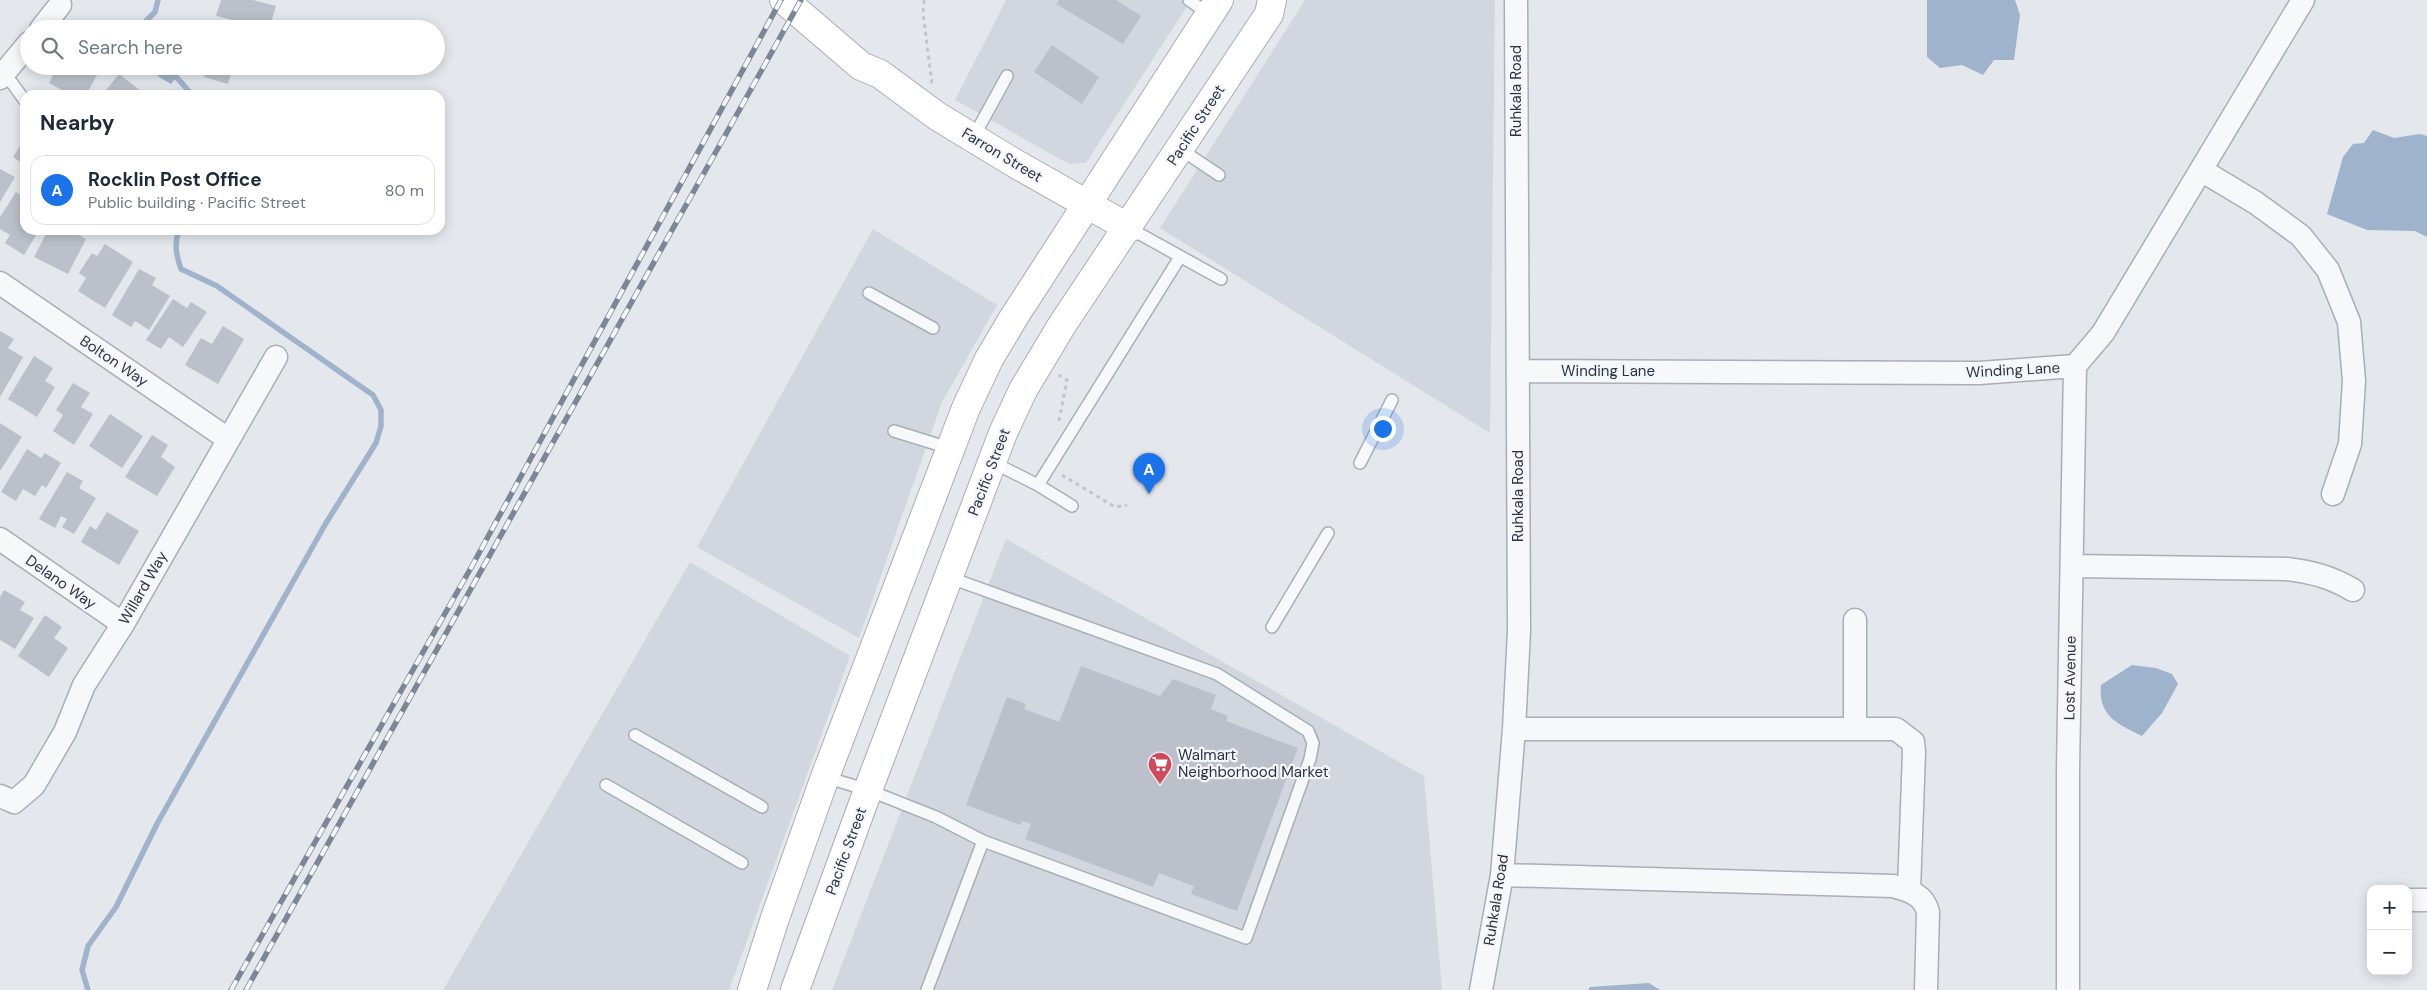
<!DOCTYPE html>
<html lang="en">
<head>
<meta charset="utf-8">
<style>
  :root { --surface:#fff; --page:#f2f2f3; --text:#1f2937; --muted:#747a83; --line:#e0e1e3; --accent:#1a73e8 }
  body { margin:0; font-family:"DM Sans",sans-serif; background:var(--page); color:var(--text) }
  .controls { position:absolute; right:15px; bottom:15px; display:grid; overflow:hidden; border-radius:10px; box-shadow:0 2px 12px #0003 }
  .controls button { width:45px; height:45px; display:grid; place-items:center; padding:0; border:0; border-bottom:1px solid var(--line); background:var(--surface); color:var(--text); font:25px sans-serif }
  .you { position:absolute; left:1382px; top:428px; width:18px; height:18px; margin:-12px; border:4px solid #fff; border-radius:50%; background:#1a73e8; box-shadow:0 0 0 8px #1a73e833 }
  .badge { display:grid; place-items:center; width:32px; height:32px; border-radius:50%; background:var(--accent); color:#fff; font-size:16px; font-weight:700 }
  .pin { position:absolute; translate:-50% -41px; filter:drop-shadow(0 1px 2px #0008) }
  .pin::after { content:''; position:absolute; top:26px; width:18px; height:15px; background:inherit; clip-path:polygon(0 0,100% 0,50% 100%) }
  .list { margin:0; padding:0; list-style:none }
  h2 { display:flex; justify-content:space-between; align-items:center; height:65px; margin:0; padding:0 20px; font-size:21px }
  h2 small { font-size:16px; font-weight:400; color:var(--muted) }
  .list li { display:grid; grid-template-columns:32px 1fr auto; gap:15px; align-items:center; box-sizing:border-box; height:70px; margin:0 10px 10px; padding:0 10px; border:1px solid var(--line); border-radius:15px }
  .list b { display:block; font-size:19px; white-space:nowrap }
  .list p { margin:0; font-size:16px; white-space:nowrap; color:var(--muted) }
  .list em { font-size:16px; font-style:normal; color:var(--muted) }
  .icon { flex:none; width:28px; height:28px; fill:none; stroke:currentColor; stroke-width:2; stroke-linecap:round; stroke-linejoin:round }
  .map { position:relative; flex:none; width:2427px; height:990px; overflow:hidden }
  .search { position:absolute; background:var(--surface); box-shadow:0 2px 12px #0003; left:20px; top:20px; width:425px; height:55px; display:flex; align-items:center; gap:12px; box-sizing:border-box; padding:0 18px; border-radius:28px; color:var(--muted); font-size:19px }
  .panel { position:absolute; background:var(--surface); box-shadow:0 2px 12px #0003; left:20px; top:90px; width:425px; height:145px; border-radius:15px }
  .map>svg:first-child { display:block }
  .built { fill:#d2d6de }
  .water { fill:#9fb4cc }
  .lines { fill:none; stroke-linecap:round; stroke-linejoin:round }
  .stream { stroke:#9fb4cc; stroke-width:5.5 }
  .building { fill:#bbc0ca }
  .lane-casing { stroke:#a9aeb7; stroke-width:14 }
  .street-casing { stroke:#a9aeb7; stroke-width:25 }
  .secondary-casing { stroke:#a9aeb7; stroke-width:30 }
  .path { stroke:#c2c5cb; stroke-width:3; stroke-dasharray:4 4; stroke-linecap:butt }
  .lane { stroke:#f7f8fa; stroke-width:11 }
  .street { stroke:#f7f8fa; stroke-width:22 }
  .secondary { stroke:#fff; stroke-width:28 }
  .rail-casing { stroke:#7d8696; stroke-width:5.5 }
  .rail { stroke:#f4f6f9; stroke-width:4; stroke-dasharray:11; stroke-linecap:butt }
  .labels { text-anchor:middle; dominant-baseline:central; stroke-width:4.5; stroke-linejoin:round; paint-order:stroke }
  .street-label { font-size:15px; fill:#2b3445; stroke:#f4f6f9 }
  .poi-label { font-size:15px; fill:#2b3445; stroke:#f4f6f9; text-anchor:start }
</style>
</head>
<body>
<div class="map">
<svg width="2427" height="990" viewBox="0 0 2427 990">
  <rect width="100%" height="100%" fill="#e4e7ec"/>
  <path class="built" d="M1006,0H1191L1086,163L1069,164L955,100Z
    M1305,0H1495L1490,433L1160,228Z
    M873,229L997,305L942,402L859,638L697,547Z
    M1006,539L1424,776L1442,990H832Z
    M690,562L850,656L729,990H443Z"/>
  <path class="water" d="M1927,0H2015L2020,15L2014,60H1994L1983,75L1962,65L1940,68L1927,57Z
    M153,66H179L181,71L171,84L159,77L153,71Z
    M2373,130L2394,138L2420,134L2427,136V237L2415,231L2367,230L2327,214L2343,157L2353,144L2364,143Z
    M2132,665L2156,668L2172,674L2178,684L2162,713L2142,736C2118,724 2098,716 2101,685Z
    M1649,983L1660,990H1588L1590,987Z"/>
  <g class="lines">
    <path class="stream" d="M144,29L142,25L155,12L158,0
      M167,66L192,95
      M88,990L82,970L88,946L116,907L157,824L326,523L376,443L381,426V410L373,395L217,286L181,269C176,255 174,244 179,230"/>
  </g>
  <path class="building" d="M221,0H253L276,6L269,29L216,16Z
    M1059,0H1116L1141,16L1123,44L1056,4Z
    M1052,45L1099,77L1082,104L1034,72Z
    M58,66H102L86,95H71L49,83Z
    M208,66H233L228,84L204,77Z
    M119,74L146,95H102Z
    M25,138V165L13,157Z
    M0,169L15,177L0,202Z
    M16,192L25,198V230H39L24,255L5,243L10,235L0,229V217Z
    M48,230H69L86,239L68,274L34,257Z
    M105,244L133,262L105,308L78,291L86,278L79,273L92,253L97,256Z
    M139,269L156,278L152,285L170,296L149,330L135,321L131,327L112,315Z
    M173,299L187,308L191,302L207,312L183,347L169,337L161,349L146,340Z
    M223,326L244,339L218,384L185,365L201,338L212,344Z
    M0,331L14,339L8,348L23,357L0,397Z
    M34,356L53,368L45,381L55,387L37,417L8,399Z
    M73,383L90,393L81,407L93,414L74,445L53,431L63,415L56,410Z
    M110,414L143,436L122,468L89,446Z
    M0,423L22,437L0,471Z
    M152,435L168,445L161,457L175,467L157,496L125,477Z
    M27,449L41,458L45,453L61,463L46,488L42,485L35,496L23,489L16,501L1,492Z
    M67,472L83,481L79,488L96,498L74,534L62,527L67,519L61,516L55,528L39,519Z
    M107,512L139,531L119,565L81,542L90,526L96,530Z
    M4,590L25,602L20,610L34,618L15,649L0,640V597Z
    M45,615L62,627L54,638L68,648L49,677L18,656Z
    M1081,666L1160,696L1173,679L1216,695L1211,709L1228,716L1226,721L1298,748L1237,911L1191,894L1194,886L1159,873L1153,887L1025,839L1031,824L1022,821L1021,825L966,805L1007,697L1026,704L1024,709L1059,722Z"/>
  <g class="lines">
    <defs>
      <path id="lane" d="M1189,0L1210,15
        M4,72L25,101
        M973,138L1007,76
        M1180,149L1219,175
        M1129,228L1221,279
        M869,293L933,328
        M894,431L949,448
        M992,462L1038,485L1072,506
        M1360,463L1392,400
        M1038,485L1180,257
        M1272,627L1328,533
        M635,735L762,807
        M825,777L868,790L936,817L983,841L1246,938L1310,759L1313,743L1308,731L1217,674L948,577
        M606,785L742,863
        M927,990L983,841"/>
      <path id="street" d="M41,29L60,5
        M0,78L29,43
        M2201,170L2256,203L2301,236L2328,270L2349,322L2354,381L2350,444L2333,494
        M0,283L228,439
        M1518,371L1979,373L2075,366L2103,333L2303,0
        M0,539L123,624
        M2072,566L2287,569C2312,572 2331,577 2353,590
        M1855,620V729
        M1514,729H1896L1913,742L1914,752L1909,890
        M0,796L14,802L34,785L65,732L84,685L123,624L276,357
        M1502,875L1893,886C1909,890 1924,895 1928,912L1926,990
        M2408,900H2427
        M1481,990L1502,875L1514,729L1519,631L1516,0
        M2068,990V770L2075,366"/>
      <path id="secondary" d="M784,0L861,66L880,74L937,116L1016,164L1129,228
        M752,990L775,918L825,777L966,408L989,359L1014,317L1219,0
        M795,990L868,790L1003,433L1023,390L1062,325L1269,14L1272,0"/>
    </defs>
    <use href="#lane" class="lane-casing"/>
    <use href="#street" class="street-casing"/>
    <use href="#secondary" class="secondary-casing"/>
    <path class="path" d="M924,0L923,13L932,84
      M1059,421L1067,380L1059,375
      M1062,475L1115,507L1127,505"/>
    <use href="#lane" class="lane"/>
    <use href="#street" class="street"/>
    <use href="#secondary" class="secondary"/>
    <defs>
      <path id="rail" d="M231,990L472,566L781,0
        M246,990L801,0"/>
    </defs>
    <use href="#rail" class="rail-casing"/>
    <use href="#rail" class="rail"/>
  </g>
  <defs>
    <symbol id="supermarket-pin" viewBox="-11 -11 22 30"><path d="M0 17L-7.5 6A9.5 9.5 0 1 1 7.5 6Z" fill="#d1495b" stroke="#f4f6f9"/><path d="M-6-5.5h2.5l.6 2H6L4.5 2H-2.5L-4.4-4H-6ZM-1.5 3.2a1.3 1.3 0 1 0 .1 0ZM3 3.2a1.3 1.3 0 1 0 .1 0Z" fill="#fff"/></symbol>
  </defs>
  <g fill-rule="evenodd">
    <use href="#supermarket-pin" x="1146" y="750" width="28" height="38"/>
  </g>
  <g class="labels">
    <g class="street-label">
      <text transform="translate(1516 91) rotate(-90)">Ruhkala Road</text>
      <text transform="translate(1196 125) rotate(-57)">Pacific Street</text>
      <text transform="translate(1002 155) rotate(31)">Farron Street</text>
      <text transform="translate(114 361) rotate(34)">Bolton Way</text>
      <text transform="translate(2013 370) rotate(-3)">Winding Lane</text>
      <text x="1608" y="371">Winding Lane</text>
      <text transform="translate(989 472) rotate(-69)">Pacific Street</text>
      <text transform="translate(1518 496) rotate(-90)">Ruhkala Road</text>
      <text transform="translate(61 582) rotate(35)">Delano Way</text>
      <text transform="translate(143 588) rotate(-60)">Willard Way</text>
      <text transform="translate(2070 678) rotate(-89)">Lost Avenue</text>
      <text transform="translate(846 851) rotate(-70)">Pacific Street</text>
      <text transform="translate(1496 900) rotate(-81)">Ruhkala Road</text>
    </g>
    <g class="poi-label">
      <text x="1178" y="755">Walmart<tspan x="1178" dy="17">Neighborhood Market</tspan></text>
    </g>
  </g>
</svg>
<div class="controls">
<button>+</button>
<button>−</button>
</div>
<div class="you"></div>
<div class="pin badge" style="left:1149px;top:494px">A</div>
<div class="search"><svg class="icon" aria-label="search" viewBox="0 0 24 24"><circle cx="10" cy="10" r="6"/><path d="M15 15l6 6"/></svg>Search here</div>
<section class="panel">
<h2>Nearby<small></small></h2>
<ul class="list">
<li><span class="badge">A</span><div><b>Rocklin Post Office</b><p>Public building · Pacific Street</p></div><em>80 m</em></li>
</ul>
</section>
</div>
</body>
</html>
